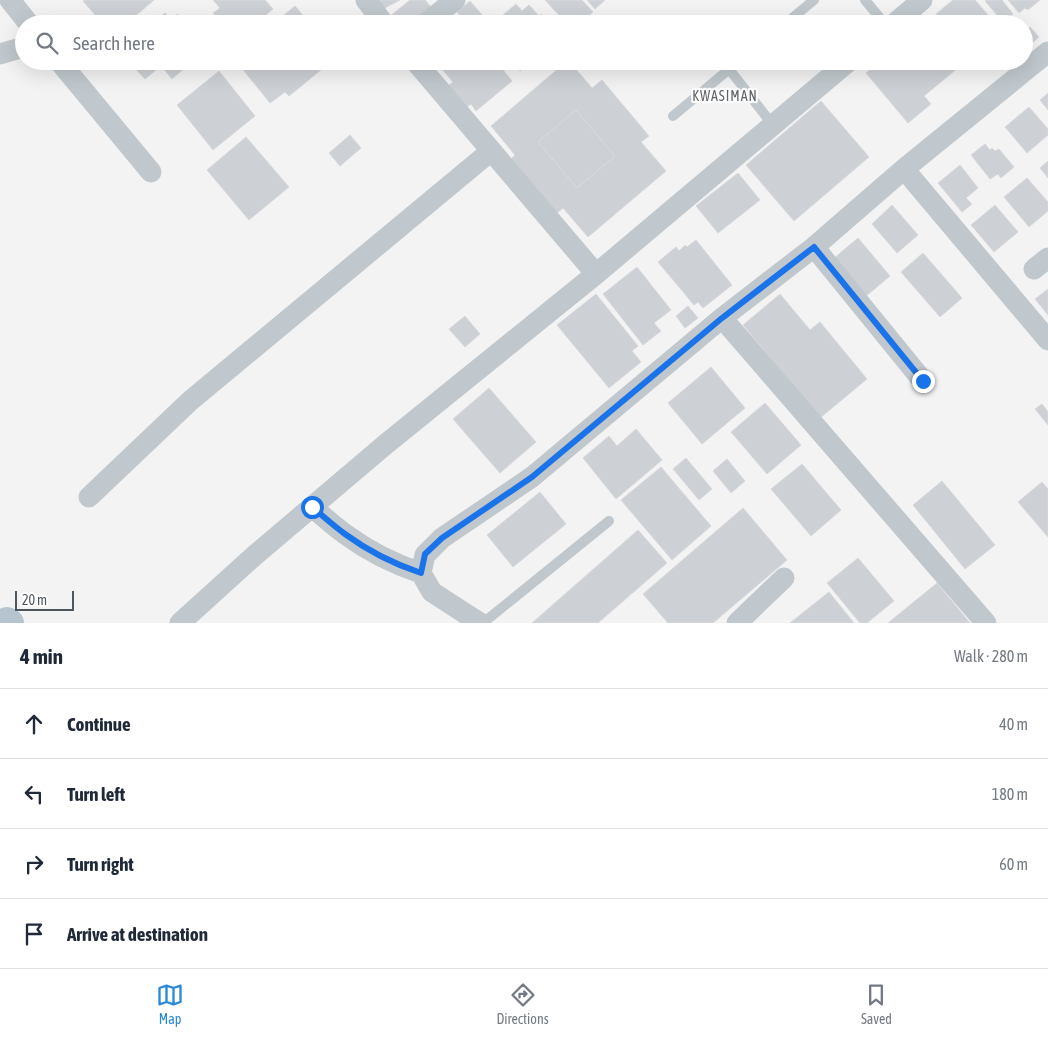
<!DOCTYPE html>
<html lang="en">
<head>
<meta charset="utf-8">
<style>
  :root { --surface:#fff; --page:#f6f6f7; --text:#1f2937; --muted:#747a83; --line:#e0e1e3; --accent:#2b89d6 }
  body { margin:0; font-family:"Asap Condensed",sans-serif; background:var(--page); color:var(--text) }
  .scale { position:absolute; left:15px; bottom:12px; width:59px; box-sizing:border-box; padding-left:5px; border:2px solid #4c585e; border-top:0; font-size:14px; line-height:18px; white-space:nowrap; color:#4c585e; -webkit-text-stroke:4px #fff; paint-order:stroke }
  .stop { position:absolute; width:15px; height:15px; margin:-11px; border:4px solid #1a73e8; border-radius:50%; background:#fff }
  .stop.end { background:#1a73e8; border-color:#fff; box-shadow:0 1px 5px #0008 }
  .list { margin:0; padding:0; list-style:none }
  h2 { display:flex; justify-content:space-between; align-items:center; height:65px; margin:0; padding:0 20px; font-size:21px }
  h2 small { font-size:16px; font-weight:400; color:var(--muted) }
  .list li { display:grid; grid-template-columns:32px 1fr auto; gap:15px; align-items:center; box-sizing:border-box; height:70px; padding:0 20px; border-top:1px solid var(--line) }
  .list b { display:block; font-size:19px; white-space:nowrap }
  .list em { font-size:16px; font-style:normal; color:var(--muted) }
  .icon { flex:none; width:28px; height:28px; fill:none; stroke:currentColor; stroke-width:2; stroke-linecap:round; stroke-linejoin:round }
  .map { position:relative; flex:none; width:1048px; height:623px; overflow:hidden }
  .search { position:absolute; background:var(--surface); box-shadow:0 5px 20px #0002; left:15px; right:15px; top:15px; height:55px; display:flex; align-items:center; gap:12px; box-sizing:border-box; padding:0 18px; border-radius:28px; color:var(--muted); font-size:19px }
  .sheet { height:345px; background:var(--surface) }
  nav { display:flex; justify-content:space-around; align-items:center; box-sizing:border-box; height:70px; border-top:1px solid var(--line); background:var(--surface); font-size:14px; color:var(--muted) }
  nav a { display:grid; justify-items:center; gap:2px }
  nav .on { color:var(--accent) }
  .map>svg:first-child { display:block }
  .building { fill:#cdd0d4; stroke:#d7d9dd; fill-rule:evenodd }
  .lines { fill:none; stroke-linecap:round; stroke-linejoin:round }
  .lane { stroke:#c0c8cd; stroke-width:10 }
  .street { stroke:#c0c8cd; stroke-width:21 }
  .primary { stroke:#b5c4ce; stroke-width:28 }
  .route { stroke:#1a73e8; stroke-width:6 }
  .labels { text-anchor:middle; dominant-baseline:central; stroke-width:4.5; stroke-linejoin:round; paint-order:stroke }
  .neighbourhood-label { font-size:14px; letter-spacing:1px; fill:#5f6367; stroke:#fff }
</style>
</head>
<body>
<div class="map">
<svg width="1048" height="623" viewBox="0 0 1048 623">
  <rect width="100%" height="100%" fill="#f4f3f3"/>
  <path class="building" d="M84,0H154L126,24H103L83,1Z
    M213,0H265L273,9L255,24H222L213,13L220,8Z
    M378,0H400L383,9Z
    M410,0H425L431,7L411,24H394L389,17Z
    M545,0H582L593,12L580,24H567Z
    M587,0H605L595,9Z
    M953,0H975L996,24H945L936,14Z
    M986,0H1002L1013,14L1003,22L985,1Z
    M1008,0H1040L1028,10L1025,8L1019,13Z
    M470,1L484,17L477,24H468L457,12Z
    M516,4L522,11L529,5L539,16L541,14L550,24H498L496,21Z
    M295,6L306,19L301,24H273Z
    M165,13L171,19L177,14L186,24H142L150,17L152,20L158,15L160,17Z
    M1030,27L1039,37L1030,45L1024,38V32Z
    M136,61H193L172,79L161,66L145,79L132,65Z
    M236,61H332L289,96L285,92L270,103Z
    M449,61H496L512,81L476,111L471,104L466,108L448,86L453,82L441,68Z
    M512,61H537L533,65L531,62L520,71Z
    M567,61H569L592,88L602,80L649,136L641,142L666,171L588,237L563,208L556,214L510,160L515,155L491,126ZM576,110L615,156L577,188L538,142Z
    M881,61H965V62L924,96L931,104L908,123L866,73Z
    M219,71L255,116L213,150L177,105Z
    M1048,93V110L1040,100Z
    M821,101L869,157L794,221L746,165Z
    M1029,107L1048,129V135L1027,153L1005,127Z
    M576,110L615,156L577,188L538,142Z
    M350,135L361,148L340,166L329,153Z
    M246,137L289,187L249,220L207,170Z
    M985,144L990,150L992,148L995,151L999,149L1014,167L1001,178L998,174L990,179L971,155Z
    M1048,161V178L1040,168Z
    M960,165L978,188L966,198L972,204L962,212L938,183Z
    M738,173L760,200L718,233L696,206Z
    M1027,178L1048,202V211L1029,227L1004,197Z
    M892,205L918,235L897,253L872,224Z
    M995,205L1018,232L994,252L971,225Z
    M858,238L890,276L865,297L833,259Z
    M696,240L732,285L703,308L698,302L694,305L658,262L676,247L679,251L685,245L687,247Z
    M923,253L962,298L940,317L901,272Z
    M637,267L671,310L654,323L661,331L643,345L603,294Z
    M1048,289V315L1035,299Z
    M596,294L638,346L632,351L641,362L609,388L557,325Z
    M780,294L810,330L820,322L867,379L820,418L743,325Z
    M688,306L698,318L685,328L676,316Z
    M465,316L480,334L465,347L449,329Z
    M711,367L745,408L702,444L668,403Z
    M489,388L536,442L500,473L453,419Z
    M765,403L801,445L767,474L731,432Z
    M1042,404L1048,412V425L1035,409Z
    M636,429L662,460L616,499L583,458L609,436L617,446Z
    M686,458L712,489L699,500L673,469Z
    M727,459L745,481L731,493L713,471Z
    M802,464L841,510L811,536L771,489Z
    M661,467L711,526L672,560L621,500Z
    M942,481L995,545L965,569L913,505Z
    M1042,482L1048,489V537L1018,502Z
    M540,492L566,524L513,567L487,535Z
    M743,508L787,560L713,623H668L643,594Z
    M638,530L667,563L598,623H532Z
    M858,558L894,601L867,623H860L827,583Z
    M937,583L970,623H888Z
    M829,592L854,623H790Z"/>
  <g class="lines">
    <path class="lane" d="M865,0L885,24
      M785,24L814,0
      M729,69L773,125
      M673,116L739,61
      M483,623L609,521"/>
    <path class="street" d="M10,0L29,24
      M366,0L384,24
      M425,24L455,0
      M894,24L922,0
      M0,54L24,47
      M59,61L151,172
      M415,61L596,274
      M904,169L1048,340
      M814,247L923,381
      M1034,269L1048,258
      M722,318L986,623
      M89,497L190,401L491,151
      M312,507C323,516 334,526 345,534C368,551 394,564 421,573
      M180,623L254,556L386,444L596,274L849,61
      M480,623L432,592L421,573L425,555L442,538L532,477L722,318L814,247L904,169L1048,52
      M737,623L784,578"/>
    <path class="primary" d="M6,623L7,621L10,623"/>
  </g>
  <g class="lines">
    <path class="route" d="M312,507C323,516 334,526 345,534C368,551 394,564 421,573L425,554L442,538L532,477L722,318L814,247L923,381"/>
  </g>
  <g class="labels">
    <g class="neighbourhood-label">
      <text x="725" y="96">KWASIMAN</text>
    </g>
  </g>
</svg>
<div class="scale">20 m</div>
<div class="stop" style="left:312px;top:507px"></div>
<div class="stop end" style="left:923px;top:381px"></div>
<div class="search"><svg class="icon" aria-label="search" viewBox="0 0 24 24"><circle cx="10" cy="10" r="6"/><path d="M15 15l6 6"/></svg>Search here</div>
</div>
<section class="sheet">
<h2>4 min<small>Walk · 280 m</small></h2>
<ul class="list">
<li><svg class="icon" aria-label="ahead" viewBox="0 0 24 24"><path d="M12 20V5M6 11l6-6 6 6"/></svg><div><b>Continue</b></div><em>40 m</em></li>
<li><svg class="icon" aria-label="left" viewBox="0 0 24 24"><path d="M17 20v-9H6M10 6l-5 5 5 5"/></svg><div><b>Turn left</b></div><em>180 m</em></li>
<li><svg class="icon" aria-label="right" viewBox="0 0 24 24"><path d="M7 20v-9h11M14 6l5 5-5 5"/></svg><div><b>Turn right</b></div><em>60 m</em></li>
<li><svg class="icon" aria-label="arrive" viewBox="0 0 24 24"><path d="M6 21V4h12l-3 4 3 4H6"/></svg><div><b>Arrive at destination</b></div></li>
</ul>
</section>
<nav>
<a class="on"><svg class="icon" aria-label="map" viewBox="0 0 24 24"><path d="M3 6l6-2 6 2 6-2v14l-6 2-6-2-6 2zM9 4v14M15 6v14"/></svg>Map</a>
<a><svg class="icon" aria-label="directions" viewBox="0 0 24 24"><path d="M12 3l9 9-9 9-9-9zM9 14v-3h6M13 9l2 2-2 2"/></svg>Directions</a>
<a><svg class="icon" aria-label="saved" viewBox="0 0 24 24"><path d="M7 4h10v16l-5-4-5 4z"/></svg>Saved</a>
</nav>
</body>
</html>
